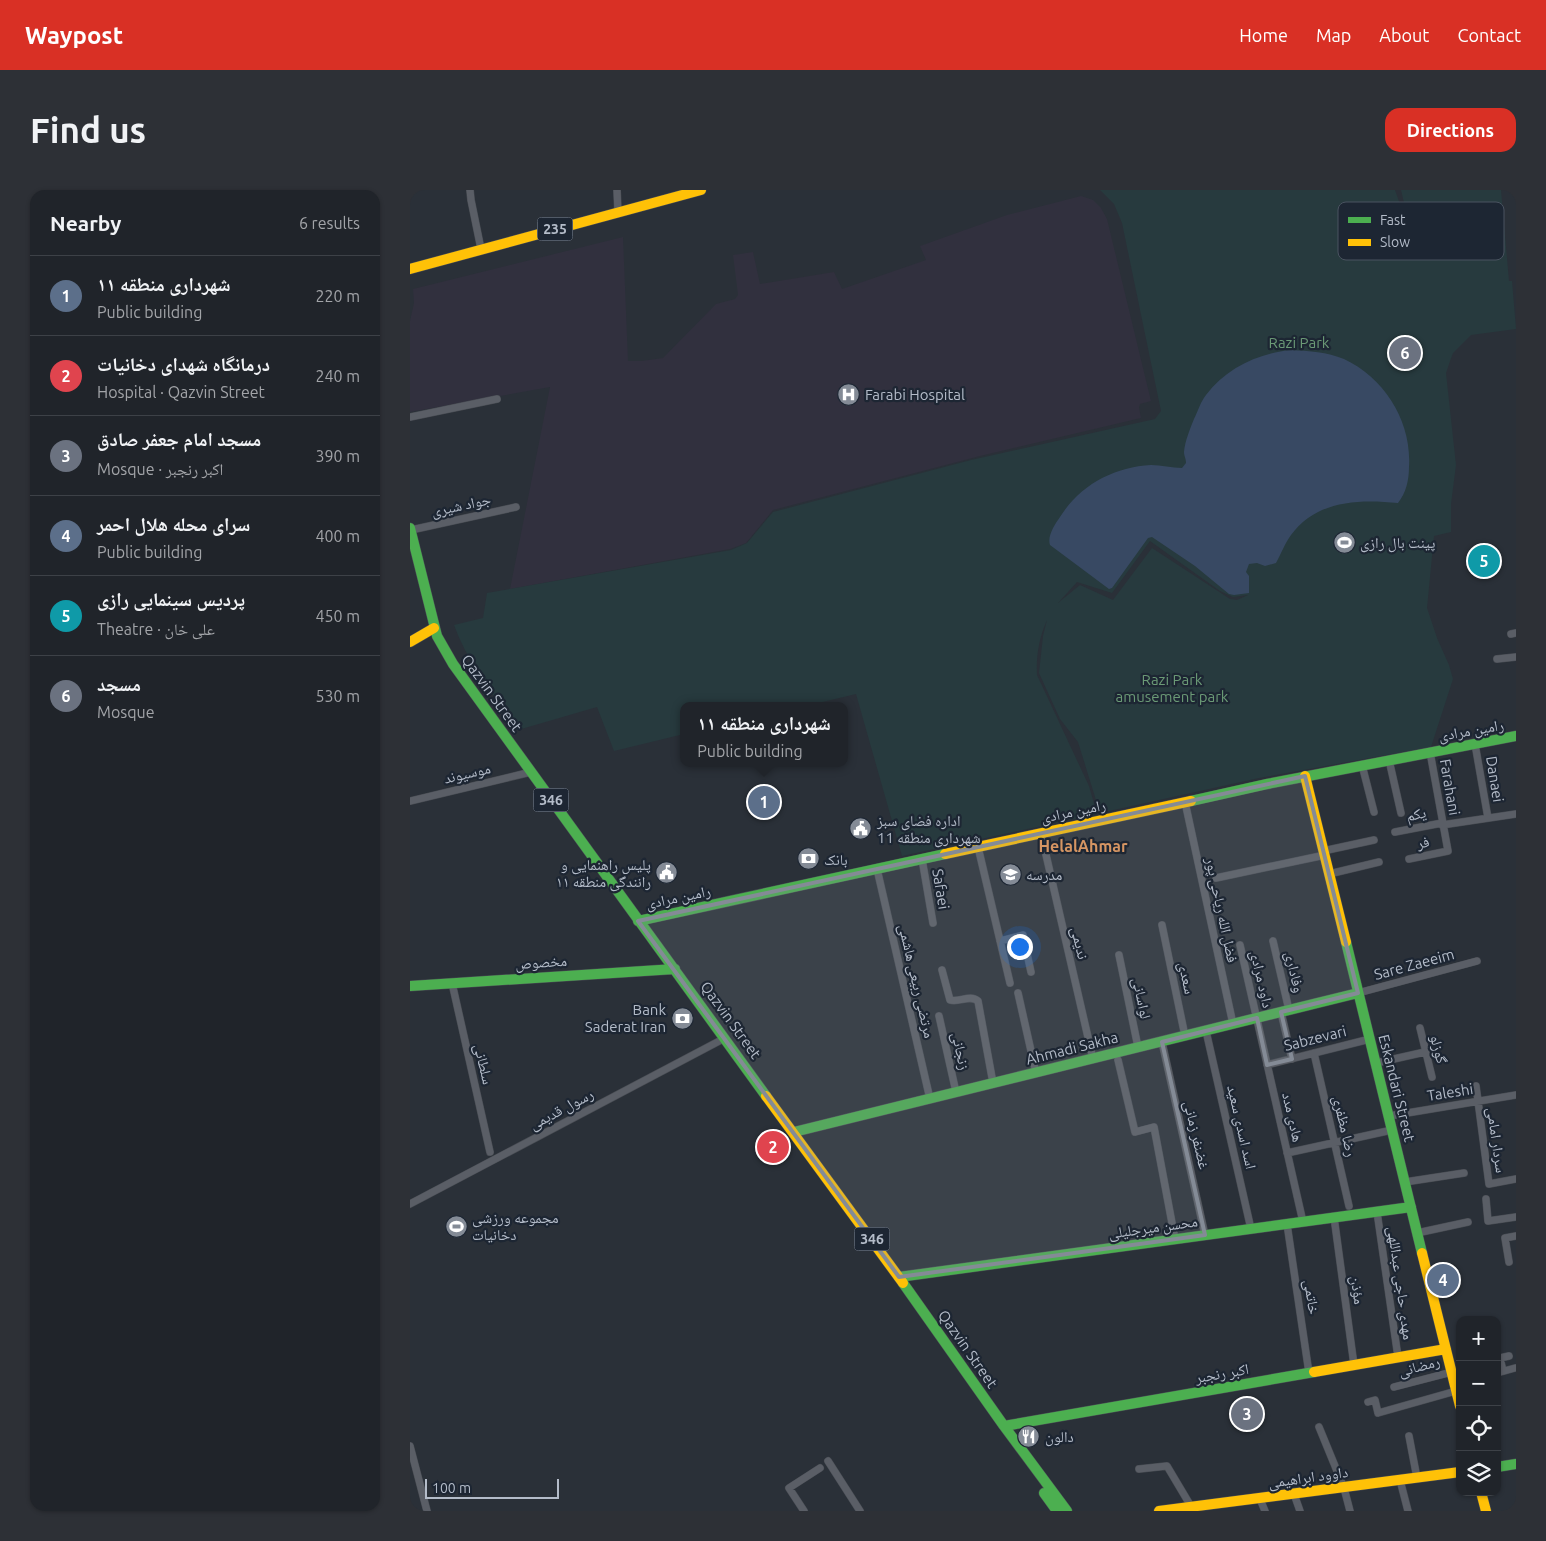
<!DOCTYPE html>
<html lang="en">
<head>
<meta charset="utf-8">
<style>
  :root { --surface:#20242a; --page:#2d3036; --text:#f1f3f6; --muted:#a2a4a8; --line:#3d4147; --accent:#d93025 }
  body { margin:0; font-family:Ubuntu,"Noto Naskh Arabic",sans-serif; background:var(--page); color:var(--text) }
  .controls { position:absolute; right:15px; bottom:15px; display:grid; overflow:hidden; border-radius:10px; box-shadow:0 1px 4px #0004 }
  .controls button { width:45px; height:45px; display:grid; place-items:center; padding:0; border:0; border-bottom:1px solid var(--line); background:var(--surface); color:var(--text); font:25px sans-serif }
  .scale { position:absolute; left:15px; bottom:12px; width:134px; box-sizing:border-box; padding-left:5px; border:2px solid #b4bcc9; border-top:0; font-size:14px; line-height:18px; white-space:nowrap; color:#b4bcc9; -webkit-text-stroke:4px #1d2633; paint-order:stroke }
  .you { position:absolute; left:609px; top:756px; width:18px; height:18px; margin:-12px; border:4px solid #fff; border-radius:50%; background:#1a73e8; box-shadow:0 0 0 8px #1a73e833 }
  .badge { display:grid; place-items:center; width:32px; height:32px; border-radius:50%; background:var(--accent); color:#fff; font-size:16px; font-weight:700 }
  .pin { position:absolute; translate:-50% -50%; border:2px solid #fff; box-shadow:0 1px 5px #0006 }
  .popup { position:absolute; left:270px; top:512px; width:168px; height:65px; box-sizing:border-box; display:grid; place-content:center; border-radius:10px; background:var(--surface); filter:drop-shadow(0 1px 4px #0005); font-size:16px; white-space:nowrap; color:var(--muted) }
  .popup b { font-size:19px; color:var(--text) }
  .popup::after { content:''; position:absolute; left:50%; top:100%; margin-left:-10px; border:10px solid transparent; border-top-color:var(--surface) }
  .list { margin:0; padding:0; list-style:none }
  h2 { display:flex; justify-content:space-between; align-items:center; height:65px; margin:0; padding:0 20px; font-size:21px }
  h2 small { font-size:16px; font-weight:400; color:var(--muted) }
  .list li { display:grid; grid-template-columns:32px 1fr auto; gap:15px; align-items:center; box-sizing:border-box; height:80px; padding:0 20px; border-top:1px solid var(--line) }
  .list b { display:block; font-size:19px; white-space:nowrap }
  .list p { margin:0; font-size:16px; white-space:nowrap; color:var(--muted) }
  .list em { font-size:16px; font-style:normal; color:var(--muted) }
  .icon { flex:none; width:28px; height:28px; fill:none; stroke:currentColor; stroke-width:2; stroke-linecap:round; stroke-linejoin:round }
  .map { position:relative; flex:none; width:1106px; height:1321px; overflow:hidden; border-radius:15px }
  header { display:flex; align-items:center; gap:30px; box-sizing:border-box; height:70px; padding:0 25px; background:var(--accent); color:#fff }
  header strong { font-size:24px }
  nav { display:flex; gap:28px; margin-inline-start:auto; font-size:18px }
  .intro { display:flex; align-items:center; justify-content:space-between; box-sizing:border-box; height:120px; padding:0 30px }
  h1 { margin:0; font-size:35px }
  .button { padding:12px 22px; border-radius:15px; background:var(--accent); color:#fff; font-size:18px; font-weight:700 }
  main { display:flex; gap:30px; padding:0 30px }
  aside { flex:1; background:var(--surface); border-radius:15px; box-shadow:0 1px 4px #0004 }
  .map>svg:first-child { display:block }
  .medical { fill:#31303e }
  .green { fill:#273a3e; fill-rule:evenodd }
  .water { fill:#384963 }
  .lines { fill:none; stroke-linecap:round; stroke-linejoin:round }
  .street-casing { stroke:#484c53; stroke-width:8 }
  .fast-casing { stroke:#484c53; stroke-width:11 }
  .slow-casing { stroke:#484c53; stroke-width:11 }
  .street { stroke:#5a5e66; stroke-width:7 }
  .fast { stroke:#4caf50; stroke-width:10 }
  .slow { stroke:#ffc107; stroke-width:10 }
  .marked { fill:#848b96; fill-opacity:0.2; stroke:#848b96; stroke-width:4; stroke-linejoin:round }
  .labels { text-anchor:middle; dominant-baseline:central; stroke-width:4.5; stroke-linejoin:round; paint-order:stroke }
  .shield { fill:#1d2633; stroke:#878f9c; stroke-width:1 }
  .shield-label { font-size:14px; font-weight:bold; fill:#b4bcc9 }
  .park-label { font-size:15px; fill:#6b9a76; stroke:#1d2633 }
  .poi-label { font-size:15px; fill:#b4bcc9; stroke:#1d2633; text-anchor:start }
  .street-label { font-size:15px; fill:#b4bcc9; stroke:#1d2633 }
  .neighbourhood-label { font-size:16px; font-weight:bold; fill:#d59563; stroke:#1d2633 }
  .key { fill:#1d2633; stroke:#4a5360; stroke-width:1 }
  .key-label { font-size:14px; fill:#b4bcc9 }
</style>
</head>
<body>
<header>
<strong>Waypost</strong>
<nav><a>Home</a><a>Map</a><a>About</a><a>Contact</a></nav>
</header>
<div class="intro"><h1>Find us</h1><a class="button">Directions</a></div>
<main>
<aside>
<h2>Nearby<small>6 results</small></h2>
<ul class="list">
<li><span class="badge" style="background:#5c6f8a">1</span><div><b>شهرداری منطقه ۱۱</b><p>Public building</p></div><em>220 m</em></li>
<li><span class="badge" style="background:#e0444e">2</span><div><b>درمانگاه شهدای دخانیات</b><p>Hospital · Qazvin Street</p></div><em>240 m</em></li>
<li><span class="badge" style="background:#6b7280">3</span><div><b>مسجد امام جعفر صادق</b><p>Mosque · اکبر رنجبر</p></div><em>390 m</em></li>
<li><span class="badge" style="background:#5c6f8a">4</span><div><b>سرای محله هلال احمر</b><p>Public building</p></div><em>400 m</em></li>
<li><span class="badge" style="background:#0f9aa8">5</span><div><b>پردیس سینمایی رازی</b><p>Theatre · علی خان</p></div><em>450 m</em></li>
<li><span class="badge" style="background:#6b7280">6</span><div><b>مسجد</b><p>Mosque</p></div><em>530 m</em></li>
</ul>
</aside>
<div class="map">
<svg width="1106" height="1321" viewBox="0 0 1106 1321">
  <rect width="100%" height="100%" fill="#2a3038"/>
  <path class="medical" d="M671,6L683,10L691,18L697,29L741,211L730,214L729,217L731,228L570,266L363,320L336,353L320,359L100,399L140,197L0,222V131L4,113L3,99L213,47L218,171H231L253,168L306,114L325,109L328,105L323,65L343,62L350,94L424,82L432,99L516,70L510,56L597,25Z"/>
  <path class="green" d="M690,0H985L1003,51L991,0H1091L1099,91H1102L1106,139L1061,145L1043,163L1040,171L1036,183L1046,275L1041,314V342L1024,346L1017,418L1027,448L1039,475L1043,489L1021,557L849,588L690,623L668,552L650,529L629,483L633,446L637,430C629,448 626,466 627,485L679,596L687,624L492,666L446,504L396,516H274V544L204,561L187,517L108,540C85,507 58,474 44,435L73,428L77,403L321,360L337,353L363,322L561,270L745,229L751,221L712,33L704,14ZM740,351L810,401L823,407L838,405L827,410L820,409L742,358L703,410L670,395L648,413L667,392L702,403Z"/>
  <path class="water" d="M881,160C899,161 917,162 934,169C975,188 1002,232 999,277C999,290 996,303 988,313C949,309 907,310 881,345C875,353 871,364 866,373L855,376L847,373L839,374L836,382L839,386V403L824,405L819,404L785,376L742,347L738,348L702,398L699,399L640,355C637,346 645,334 650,327C670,295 704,277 741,275C751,275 762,278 772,278L776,273C776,268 774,266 774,262C775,251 780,239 784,229C788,221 791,211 796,205C816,178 849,163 881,160Z"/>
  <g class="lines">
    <defs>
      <path id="street" d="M60,0L61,10L71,59
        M207,0L208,22
        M0,227L87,209
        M1,340L106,317
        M1101,444L1106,443
        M1087,469L1106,467
        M1065,554L1078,628
        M979,570L991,623
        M952,575L964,622
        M0,611L121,582
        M775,612L823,834
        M1032,635L1106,624
        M985,642L1032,633
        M631,643L683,869
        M568,657L600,793
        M913,661L964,650
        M512,669L523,733
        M999,669L1038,661L1020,562
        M467,679L520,909
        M919,684L969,672
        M806,688L915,665
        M752,735L775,846
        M590,751L613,745L621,782
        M863,751L879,820
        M830,755L893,1032
        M709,765L728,857
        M532,780L540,810C549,813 560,804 568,811L583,893
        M42,793L80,962
        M608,803L626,883
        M948,803L1067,771
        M871,822L882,869
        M529,826L546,902
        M1010,838L1022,887
        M796,841L841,1039
        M752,852L795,1045
        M904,863L939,1016
        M708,870L725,942L744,937L765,1049
        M966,873L1015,862
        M857,875L960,849
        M1066,896L1079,994L1106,989
        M979,926L1106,905
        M877,963L982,940
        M995,992L1054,983
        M1076,1009L1078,1031L1106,1027
        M0,1014L315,848
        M967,1022L988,1167
        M924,1027L944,1175
        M877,1034L899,1183
        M1007,1043L1058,1032
        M1099,1072L1095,1048L1106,1046
        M1093,1181L1090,1168L1099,1166
        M1087,1183L1105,1178
        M984,1197L1042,1182
        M958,1212L965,1210L968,1223L1046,1201
        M909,1237L934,1298L940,1321
        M999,1246L1007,1288
        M0,1256L17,1321
        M418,1271L450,1321
        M729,1279L757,1276L782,1318
        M990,1290L998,1321
        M884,1304L890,1321
        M850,1309L855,1321
        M394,1321L379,1298L410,1278"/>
      <path id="fast" d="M0,338L27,446L43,474L356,906
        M781,611L857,594L1106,546
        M228,731L535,664
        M936,752L1012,1063
        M0,796L265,779
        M384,942L948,803
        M489,1087L1001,1017
        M493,1093L594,1236L657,1321
        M594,1236L904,1182
        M1087,1277L1106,1274
        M634,1303L647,1321"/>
      <path id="slow" d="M0,79L291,0
        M0,452L24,438
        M895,586L936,752
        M535,664L781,611
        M356,906L493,1093
        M1012,1063L1050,1216
        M904,1182L1036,1159
        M1071,1302L1076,1321
        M749,1321L1050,1282"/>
    </defs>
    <use href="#street" class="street-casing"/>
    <use href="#fast" class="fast-casing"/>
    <use href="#slow" class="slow-casing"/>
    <use href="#street" class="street"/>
    <use href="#fast" class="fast"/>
    <use href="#slow" class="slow"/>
  </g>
  <path class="marked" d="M895,586L948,803L871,822L882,869L857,875L847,828L752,852L795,1045L489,1087L228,731Z"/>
  <defs>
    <symbol id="hospital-disc" viewBox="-11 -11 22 22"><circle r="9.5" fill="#848b96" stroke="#1d2633"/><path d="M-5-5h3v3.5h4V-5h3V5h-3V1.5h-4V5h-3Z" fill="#fff"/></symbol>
    <symbol id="stadium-disc" viewBox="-11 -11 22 22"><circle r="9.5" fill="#848b96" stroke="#1d2633"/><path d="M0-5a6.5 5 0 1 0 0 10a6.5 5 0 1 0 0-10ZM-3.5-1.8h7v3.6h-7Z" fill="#fff"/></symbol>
    <symbol id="civic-disc" viewBox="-11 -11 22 22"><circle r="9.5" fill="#848b96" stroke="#1d2633"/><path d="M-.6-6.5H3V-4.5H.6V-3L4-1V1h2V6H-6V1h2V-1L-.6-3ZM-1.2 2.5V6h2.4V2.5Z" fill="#fff"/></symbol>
    <symbol id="bank-disc" viewBox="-11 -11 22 22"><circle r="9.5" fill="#848b96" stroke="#1d2633"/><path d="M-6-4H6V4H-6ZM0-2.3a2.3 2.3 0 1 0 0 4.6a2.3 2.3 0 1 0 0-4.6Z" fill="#fff"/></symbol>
    <symbol id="school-disc" viewBox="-11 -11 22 22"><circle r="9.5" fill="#848b96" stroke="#1d2633"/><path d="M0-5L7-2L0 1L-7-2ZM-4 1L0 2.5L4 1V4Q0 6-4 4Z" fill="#fff"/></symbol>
    <symbol id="restaurant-disc" viewBox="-11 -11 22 22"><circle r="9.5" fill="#848b96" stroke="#1d2633"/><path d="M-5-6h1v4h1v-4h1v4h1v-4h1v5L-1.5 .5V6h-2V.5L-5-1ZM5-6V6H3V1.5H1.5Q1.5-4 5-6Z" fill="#fff"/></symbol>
  </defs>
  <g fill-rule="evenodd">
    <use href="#hospital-disc" x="426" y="192" width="25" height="25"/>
    <use href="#stadium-disc" x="922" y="340" width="25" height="25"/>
    <use href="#civic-disc" x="438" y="626" width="25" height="25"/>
    <use href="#bank-disc" x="386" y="656" width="25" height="25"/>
    <use href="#civic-disc" x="244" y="670" width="25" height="25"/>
    <use href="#school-disc" x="588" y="672" width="25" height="25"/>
    <use href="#bank-disc" x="260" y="816" width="25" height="25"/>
    <use href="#stadium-disc" x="34" y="1024" width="25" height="25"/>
    <use href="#restaurant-disc" x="606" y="1234" width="25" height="25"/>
  </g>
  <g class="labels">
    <g class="shield">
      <rect x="127.5" y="27.5" width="35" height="23" rx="4"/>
      <rect x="123.5" y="598.5" width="35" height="23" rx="4"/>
      <rect x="444.5" y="1037.5" width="35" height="23" rx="4"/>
    </g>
    <g class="shield-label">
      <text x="145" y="39">235</text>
      <text x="141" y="610">346</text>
      <text x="462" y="1049">346</text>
    </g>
    <g class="park-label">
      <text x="889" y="152">Razi Park</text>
      <text x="762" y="489">Razi Park<tspan x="762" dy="17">amusement park</tspan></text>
    </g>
    <g class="poi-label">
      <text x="455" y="204">Farabi Hospital</text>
      <text x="950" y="352">پینت بال رازی</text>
      <text x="467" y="630">اداره فضای سبز<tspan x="467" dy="17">شهرداری منطقه 11</tspan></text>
      <text x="414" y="669">بانک</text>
      <text x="241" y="674" text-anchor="end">پلیس راهنمایی و<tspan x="241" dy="17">رانندگی منطقه ۱۱</tspan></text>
      <text x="616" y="684">مدرسه</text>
      <text x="256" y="819" text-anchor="end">Bank<tspan x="256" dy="17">Saderat Iran</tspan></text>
      <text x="62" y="1027">مجموعه ورزشی<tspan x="62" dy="17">دخانیات</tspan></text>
      <text x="635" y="1246">دالون</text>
    </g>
    <g class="street-label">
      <text transform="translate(51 315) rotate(-12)">جواد شیری</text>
      <text transform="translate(82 503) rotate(54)">Qazvin Street</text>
      <text transform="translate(1061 540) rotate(-10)">رامین مرادی</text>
      <text transform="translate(57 583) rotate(-13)">موسیوند</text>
      <text transform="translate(1085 589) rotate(81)">Danaei</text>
      <text transform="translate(1040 597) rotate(80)">Farahani</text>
      <text transform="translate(663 621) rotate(-12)">رامین مرادی</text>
      <text transform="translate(1006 624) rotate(-12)">یکم</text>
      <text transform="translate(1013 652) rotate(-12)">فر</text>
      <text transform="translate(531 699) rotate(81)">Safaei</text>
      <text transform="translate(268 707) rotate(-12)">رامین مرادی</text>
      <text transform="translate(812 720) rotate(78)">فضل الله ریاحی پور</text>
      <text transform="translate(670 753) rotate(77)">ندیمی</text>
      <text transform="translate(131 772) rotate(-4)">مخصوص</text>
      <text transform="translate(1004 774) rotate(-15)">Sare Zaeeim</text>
      <text transform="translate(885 782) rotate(77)">وفاداری</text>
      <text transform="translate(777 788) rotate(78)">سعدی</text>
      <text transform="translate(852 789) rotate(77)">داود مرادی</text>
      <text transform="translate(507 791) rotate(77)">مرتضی ربیعی هاشمی</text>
      <text transform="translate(732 808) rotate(78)">لواسانی</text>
      <text transform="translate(321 830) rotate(54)">Qazvin Street</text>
      <text transform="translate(905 848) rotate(-14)">Sabzevari</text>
      <text transform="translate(662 858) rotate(-14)">Ahmadi Sakha</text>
      <text transform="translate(1029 859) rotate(76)">گوزلو</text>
      <text transform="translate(551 861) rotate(78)">زنجانی</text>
      <text transform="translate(74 874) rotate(77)">سلطانی</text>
      <text transform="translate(987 898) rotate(76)">Eskandari Street</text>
      <text transform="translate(1040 902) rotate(-9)">Taleshi</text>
      <text transform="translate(151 919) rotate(-28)">رسول قدیمی</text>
      <text transform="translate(883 927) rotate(77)">هادی مدد</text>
      <text transform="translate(935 936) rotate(77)">رضا مظفری</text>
      <text transform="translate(832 937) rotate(77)">اسد اسدی سعید</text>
      <text transform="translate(787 945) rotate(77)">غضنفر زمانی</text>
      <text transform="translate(1087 950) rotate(82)">سردار امامی</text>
      <text transform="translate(743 1037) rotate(-8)">محسن میرجلیلی</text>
      <text transform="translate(991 1093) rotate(82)">مهدی حاجی عبداللهی</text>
      <text transform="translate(948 1100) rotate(82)">مؤذن</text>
      <text transform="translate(902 1107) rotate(82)">خاتمی</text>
      <text transform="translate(558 1159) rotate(55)">Qazvin Street</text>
      <text transform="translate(1009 1176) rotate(-15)">رمضانی</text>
      <text transform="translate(812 1183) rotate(-10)">اکبر رنجبر</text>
      <text transform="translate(898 1287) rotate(-8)">داوود ابراهیمی</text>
    </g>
    <g class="neighbourhood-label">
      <text x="673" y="656">HelalAhmar</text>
    </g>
  </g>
  <rect x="928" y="12" width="166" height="58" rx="8" class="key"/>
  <rect x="938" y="27" width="23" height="6" fill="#4caf50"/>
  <rect x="938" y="49" width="23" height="7" fill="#ffc107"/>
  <g class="key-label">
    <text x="970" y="35">Fast</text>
    <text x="970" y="57">Slow</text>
  </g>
</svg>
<div class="controls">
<button>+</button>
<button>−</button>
<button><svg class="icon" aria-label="locate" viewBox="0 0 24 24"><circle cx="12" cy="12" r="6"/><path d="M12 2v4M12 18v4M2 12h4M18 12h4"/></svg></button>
<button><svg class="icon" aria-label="layers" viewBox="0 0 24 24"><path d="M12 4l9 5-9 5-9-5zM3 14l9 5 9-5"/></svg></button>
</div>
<div class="scale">100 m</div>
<div class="you"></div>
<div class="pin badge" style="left:354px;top:612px;background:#5c6f8a">1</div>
<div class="popup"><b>شهرداری منطقه ۱۱</b>Public building</div>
<div class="pin badge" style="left:363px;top:957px;background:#e0444e">2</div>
<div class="pin badge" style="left:837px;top:1224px;background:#6b7280">3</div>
<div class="pin badge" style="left:1033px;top:1090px;background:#5c6f8a">4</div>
<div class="pin badge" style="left:1074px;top:371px;background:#0f9aa8">5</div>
<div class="pin badge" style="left:995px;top:163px;background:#6b7280">6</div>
</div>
</main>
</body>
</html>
